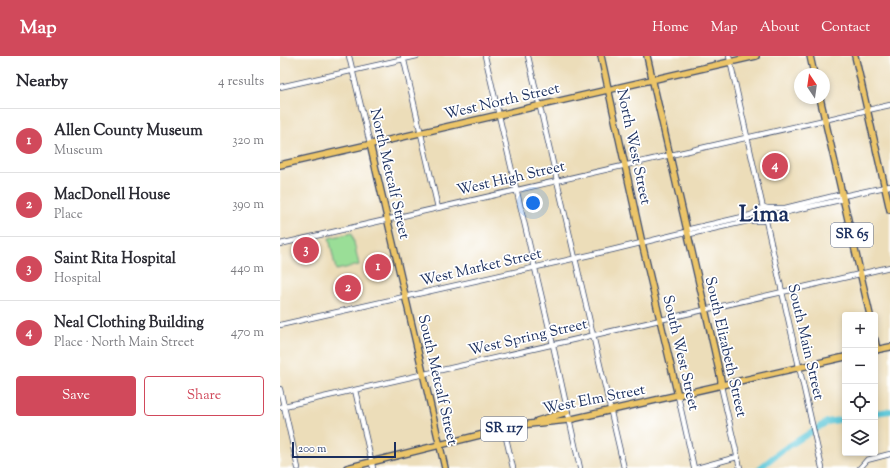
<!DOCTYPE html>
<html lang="en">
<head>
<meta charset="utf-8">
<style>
  :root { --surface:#fff; --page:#f2f2f3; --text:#2b2b33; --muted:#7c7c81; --line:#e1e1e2; --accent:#d1495b }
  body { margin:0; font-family:"Sorts Mill Goudy",serif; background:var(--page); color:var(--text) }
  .controls { position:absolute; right:12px; bottom:12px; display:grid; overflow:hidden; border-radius:4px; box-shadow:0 2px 6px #0003 }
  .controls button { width:36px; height:36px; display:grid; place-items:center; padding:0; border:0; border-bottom:1px solid var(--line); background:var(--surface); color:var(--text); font:20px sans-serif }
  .compass { position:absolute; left:514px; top:12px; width:36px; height:36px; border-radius:50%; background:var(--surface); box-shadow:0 2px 6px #0003; rotate:347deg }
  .scale { position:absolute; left:12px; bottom:10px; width:104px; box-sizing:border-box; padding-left:4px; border:2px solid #1b2f5e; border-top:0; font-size:11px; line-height:14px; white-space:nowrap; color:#1b2f5e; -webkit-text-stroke:3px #fff; paint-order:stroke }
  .you { position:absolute; left:253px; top:147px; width:14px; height:14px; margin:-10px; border:3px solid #fff; border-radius:50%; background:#1a73e8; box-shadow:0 0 0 6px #1a73e833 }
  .badge { display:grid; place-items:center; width:26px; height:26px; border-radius:50%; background:var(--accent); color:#fff; font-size:13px; font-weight:700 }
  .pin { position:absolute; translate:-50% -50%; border:2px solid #fff; box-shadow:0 1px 4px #0006 }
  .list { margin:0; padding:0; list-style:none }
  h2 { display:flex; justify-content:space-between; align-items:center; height:52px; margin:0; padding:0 16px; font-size:17px }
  h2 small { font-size:13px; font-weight:400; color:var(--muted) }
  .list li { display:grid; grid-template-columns:26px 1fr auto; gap:12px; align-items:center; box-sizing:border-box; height:64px; padding:0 16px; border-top:1px solid var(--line) }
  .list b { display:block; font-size:15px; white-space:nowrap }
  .list p { margin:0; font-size:13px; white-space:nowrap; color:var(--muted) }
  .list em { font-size:13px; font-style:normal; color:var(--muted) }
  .actions { display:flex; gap:8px; padding:12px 16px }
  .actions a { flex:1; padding:9px 0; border:1px solid var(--accent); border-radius:4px; text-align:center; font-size:14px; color:var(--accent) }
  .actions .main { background:var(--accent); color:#fff }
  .icon { flex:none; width:22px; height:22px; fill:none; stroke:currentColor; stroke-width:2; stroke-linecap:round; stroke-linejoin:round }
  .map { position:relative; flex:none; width:610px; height:412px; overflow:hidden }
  header { display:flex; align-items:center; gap:24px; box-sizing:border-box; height:56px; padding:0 20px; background:var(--accent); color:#fff }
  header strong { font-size:19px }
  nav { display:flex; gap:22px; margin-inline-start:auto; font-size:14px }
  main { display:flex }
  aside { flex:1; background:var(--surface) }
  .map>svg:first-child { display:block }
  .green { fill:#9ade97; stroke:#5a867a }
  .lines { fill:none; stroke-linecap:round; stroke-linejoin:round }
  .river { stroke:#5ec8d9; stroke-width:6 }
  .minor-casing { stroke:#3a496c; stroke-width:6 }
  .major-casing { stroke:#3a496c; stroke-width:8 }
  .minor { stroke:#fff; stroke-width:4.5 }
  .major { stroke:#ecc569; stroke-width:5.5 }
  .labels { text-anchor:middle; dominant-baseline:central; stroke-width:3.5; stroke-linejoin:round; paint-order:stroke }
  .shield { fill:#fff; stroke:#5f6d8e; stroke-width:1 }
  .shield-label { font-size:14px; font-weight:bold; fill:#1b2f5e }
  .street-label { font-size:15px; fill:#1b2f5e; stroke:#fff }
  .town-label { font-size:23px; font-weight:bold; fill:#1b2f5e; stroke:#fff }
</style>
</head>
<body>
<header>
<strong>Map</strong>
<nav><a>Home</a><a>Map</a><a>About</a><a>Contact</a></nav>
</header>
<main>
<aside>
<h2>Nearby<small>4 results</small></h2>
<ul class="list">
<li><span class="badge">1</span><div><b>Allen County Museum</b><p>Museum</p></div><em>320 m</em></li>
<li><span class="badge">2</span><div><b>MacDonell House</b><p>Place</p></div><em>390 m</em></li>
<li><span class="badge">3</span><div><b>Saint Rita Hospital</b><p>Hospital</p></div><em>440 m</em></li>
<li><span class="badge">4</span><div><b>Neal Clothing Building</b><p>Place · North Main Street</p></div><em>470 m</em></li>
</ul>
<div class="actions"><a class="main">Save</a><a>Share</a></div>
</aside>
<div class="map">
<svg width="610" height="412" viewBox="0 0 610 412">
  <rect width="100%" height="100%" fill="#fff"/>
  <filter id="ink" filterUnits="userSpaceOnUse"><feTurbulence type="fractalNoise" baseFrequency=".025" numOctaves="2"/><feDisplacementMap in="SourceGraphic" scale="8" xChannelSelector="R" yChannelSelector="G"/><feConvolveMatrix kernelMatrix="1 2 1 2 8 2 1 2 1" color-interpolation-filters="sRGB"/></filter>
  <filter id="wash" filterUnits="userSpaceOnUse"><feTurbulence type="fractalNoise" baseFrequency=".012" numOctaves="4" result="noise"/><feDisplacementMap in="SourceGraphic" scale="16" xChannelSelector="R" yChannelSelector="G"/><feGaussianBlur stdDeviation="0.9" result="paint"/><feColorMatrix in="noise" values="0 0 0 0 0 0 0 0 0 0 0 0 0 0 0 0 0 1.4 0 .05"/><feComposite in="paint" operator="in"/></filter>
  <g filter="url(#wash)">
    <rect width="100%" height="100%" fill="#ecddb9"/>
    <path class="green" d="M72,177L79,209L56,214L49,182Z"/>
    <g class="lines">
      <path class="river" d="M595,357L610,355
        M480,412L501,395L547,366L565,363"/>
    </g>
  </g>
  <g filter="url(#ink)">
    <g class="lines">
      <defs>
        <path id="minor" d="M69,0L90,88
          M123,0L158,152
          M205,0L273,289L300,412
          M248,0L344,412
          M449,0L483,152
          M0,31L137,0
          M488,152H505L558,139L563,140L610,130
          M490,162L511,155L560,144L563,140
          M486,165L542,412
          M406,176L410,178L468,165H482
          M0,188L610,49
          M0,269L332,194L406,176L410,173L471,159L484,151L490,153L492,158L490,162L486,165
          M441,330L460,412
          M0,333L18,412
          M75,334L93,412
          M398,340L414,412
          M0,351L498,237L610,211
          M224,373L233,412
          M417,412L457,401
          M580,412L587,404L610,398"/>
        <path id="major" d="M321,0L362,187L398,340
          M367,0L434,292L441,324V330
          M530,0L534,18
          M575,0L610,154
          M540,42L590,259
          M90,88L165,412
          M0,109L476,0
          M595,284L597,294
          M595,294L610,291
          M257,365L287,356
          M67,412L224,373L240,369L288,364L565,301"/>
      </defs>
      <use href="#minor" class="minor-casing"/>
      <use href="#major" class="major-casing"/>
      <use href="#minor" class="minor"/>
      <use href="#major" class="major"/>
    </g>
  </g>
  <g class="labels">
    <g class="shield">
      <rect x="551" y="167" width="42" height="24" rx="3"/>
      <rect x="201" y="361" width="46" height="24" rx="3"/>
    </g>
    <g class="shield-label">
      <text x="572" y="179">SR 65</text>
      <text x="224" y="373">SR 117</text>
    </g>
    <g class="street-label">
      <text transform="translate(222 46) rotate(-13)">West North Street</text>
      <text transform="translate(353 91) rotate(78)">North West Street</text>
      <text transform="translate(109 118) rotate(77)">North Metcalf Street</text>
      <text transform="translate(231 123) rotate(-13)">West High Street</text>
      <text transform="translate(201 212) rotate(-13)">West Market Street</text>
      <text transform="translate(248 282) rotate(-13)">West Spring Street</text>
      <text transform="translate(525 286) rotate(77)">South Main Street</text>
      <text transform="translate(445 291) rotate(77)">South Elizabeth Street</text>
      <text transform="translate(400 297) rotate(77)">South West Street</text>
      <text transform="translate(157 324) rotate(77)">South Metcalf Street</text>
      <text transform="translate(314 344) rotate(-11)">West Elm Street</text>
    </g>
    <g class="town-label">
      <text x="484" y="159">Lima</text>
    </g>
  </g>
</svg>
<div class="controls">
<button>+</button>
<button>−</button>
<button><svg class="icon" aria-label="locate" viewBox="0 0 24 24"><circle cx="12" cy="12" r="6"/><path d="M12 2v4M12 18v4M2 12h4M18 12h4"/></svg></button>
<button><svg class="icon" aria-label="layers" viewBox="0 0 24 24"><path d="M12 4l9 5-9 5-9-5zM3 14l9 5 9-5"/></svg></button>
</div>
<svg class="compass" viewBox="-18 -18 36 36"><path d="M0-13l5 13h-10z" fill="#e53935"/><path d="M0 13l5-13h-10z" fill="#7c7c81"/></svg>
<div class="scale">200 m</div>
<div class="you"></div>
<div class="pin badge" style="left:98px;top:211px">1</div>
<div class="pin badge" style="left:68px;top:232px">2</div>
<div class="pin badge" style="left:26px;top:194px">3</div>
<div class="pin badge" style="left:495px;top:110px">4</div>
</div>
</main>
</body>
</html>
